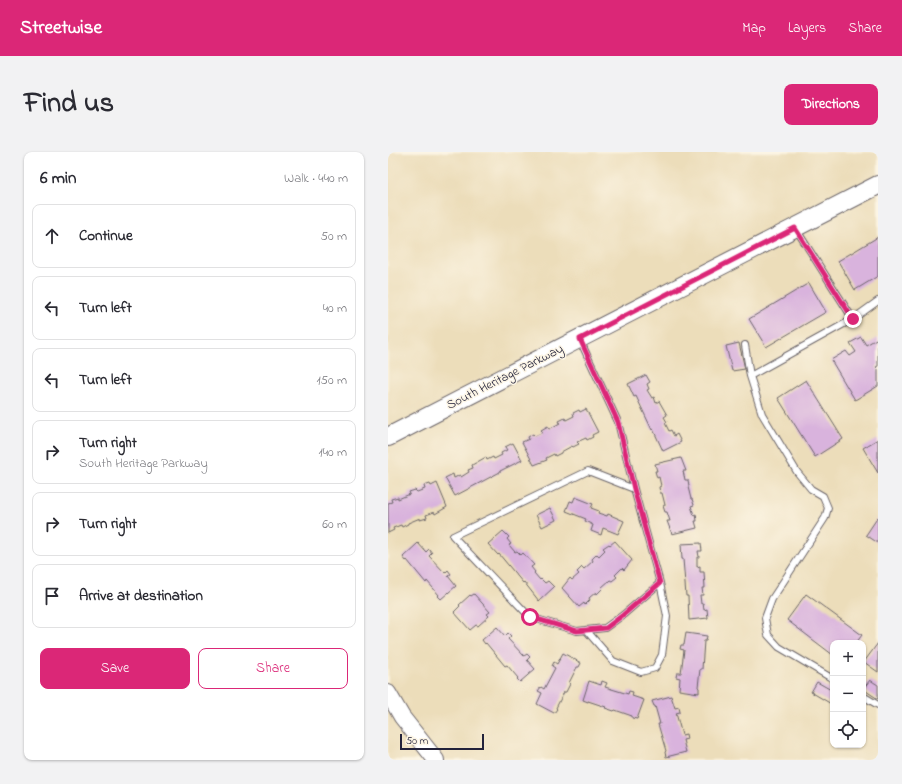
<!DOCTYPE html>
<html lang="en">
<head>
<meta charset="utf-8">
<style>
  :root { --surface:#fff; --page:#f2f2f3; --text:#2b2b33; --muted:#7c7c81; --line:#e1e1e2; --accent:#db2777 }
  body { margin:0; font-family:"Indie Flower",sans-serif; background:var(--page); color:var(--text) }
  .controls { position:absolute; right:12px; bottom:12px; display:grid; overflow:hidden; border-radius:8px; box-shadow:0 1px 3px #0004 }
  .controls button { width:36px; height:36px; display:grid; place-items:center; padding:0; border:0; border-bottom:1px solid var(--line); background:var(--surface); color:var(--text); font:20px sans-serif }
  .scale { position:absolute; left:12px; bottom:10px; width:84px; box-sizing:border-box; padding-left:4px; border:2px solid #22223b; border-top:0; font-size:11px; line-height:14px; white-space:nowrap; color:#22223b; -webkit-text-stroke:3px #fcf5e5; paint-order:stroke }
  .stop { position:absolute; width:12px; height:12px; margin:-9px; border:3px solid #db2777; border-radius:50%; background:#fff }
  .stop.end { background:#db2777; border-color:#fff; box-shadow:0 1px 4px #0008 }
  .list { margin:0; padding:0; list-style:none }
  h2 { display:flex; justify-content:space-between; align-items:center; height:52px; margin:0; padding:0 16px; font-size:17px }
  h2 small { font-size:13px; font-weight:400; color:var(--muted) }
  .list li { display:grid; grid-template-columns:26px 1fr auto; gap:12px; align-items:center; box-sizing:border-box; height:64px; margin:0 8px 8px; padding:0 8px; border:1px solid var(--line); border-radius:8px }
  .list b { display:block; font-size:15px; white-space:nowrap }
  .list p { margin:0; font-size:13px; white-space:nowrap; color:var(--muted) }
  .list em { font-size:13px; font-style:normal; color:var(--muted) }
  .actions { display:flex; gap:8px; padding:12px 16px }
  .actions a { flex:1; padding:9px 0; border:1px solid var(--accent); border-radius:8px; text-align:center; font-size:14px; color:var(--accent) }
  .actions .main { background:var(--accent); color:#fff }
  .icon { flex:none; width:22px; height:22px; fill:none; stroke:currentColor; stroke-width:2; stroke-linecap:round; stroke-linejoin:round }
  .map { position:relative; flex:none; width:490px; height:608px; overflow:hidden; border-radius:8px }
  header { display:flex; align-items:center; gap:24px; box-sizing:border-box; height:56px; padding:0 20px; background:var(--accent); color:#fff }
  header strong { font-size:19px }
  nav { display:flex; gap:22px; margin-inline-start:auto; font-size:14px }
  .intro { display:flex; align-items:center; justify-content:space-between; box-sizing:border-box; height:96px; padding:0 24px }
  h1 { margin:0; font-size:28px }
  .button { padding:10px 18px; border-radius:8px; background:var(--accent); color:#fff; font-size:14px; font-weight:700 }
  main { display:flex; gap:24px; padding:0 24px }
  aside { flex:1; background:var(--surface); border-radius:8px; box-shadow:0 1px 3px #0004 }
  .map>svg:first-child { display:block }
  .building { fill:#d9b3dd }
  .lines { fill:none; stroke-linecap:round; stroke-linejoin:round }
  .service-casing { stroke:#696367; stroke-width:8 }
  .tertiary-casing { stroke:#696367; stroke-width:18 }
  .secondary-casing { stroke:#696367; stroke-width:20 }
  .service { stroke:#fff; stroke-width:6 }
  .tertiary { stroke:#fff; stroke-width:16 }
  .secondary { stroke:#fff; stroke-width:18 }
  .route { stroke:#db2777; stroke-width:5 }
  .labels { text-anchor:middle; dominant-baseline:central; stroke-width:3; stroke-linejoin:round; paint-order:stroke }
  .street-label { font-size:13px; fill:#22223b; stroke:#fcf5e5 }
</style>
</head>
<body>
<header>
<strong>Streetwise</strong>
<nav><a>Map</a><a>Layers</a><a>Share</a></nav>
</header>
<div class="intro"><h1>Find us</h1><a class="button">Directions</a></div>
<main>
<aside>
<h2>6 min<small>Walk · 440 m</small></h2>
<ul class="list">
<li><svg class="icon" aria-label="ahead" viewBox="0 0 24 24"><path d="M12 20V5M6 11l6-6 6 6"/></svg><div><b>Continue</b></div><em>50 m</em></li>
<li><svg class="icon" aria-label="left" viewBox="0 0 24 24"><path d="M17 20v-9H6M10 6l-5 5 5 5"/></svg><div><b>Turn left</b></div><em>40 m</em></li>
<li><svg class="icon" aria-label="left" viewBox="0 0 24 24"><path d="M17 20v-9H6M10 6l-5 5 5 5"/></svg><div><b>Turn left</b></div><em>150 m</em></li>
<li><svg class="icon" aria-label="right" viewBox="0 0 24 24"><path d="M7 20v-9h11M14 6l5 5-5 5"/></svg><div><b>Turn right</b><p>South Heritage Parkway</p></div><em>140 m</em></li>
<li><svg class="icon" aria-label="right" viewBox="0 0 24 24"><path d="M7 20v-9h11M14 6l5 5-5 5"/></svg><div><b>Turn right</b></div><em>60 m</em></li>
<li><svg class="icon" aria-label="arrive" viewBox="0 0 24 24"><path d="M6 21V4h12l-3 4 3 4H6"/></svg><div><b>Arrive at destination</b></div></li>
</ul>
<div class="actions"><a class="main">Save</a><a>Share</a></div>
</aside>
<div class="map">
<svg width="490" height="608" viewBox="0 0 490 608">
  <rect width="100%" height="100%" fill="#fcf5e5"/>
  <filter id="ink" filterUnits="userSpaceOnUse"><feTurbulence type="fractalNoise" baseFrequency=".025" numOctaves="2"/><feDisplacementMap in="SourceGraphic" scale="8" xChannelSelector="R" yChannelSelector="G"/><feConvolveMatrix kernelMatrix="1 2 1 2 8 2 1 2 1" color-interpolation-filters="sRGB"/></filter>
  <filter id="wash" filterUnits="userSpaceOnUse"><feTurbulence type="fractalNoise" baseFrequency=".012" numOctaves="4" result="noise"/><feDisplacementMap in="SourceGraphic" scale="16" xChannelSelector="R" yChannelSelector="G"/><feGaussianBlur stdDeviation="0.9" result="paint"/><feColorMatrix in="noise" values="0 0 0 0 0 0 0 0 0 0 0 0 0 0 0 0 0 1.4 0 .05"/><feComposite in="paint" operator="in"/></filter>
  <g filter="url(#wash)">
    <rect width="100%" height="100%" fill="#ecddba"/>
    <g id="blocks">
      <path class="building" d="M490,85V124L467,138L450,109Z
        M421,131L438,160L378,195L361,167Z
        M473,185L478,193L490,186V214L488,215L490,217V234L467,248L443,208L458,199L462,204L468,200L462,191Z
        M351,191L357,217L344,219L338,194Z
        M258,223L262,230L259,232L261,237L259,238L264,246L266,245L268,251L271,249L279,263L276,265L279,270L277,271L281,279L283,278L286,284L289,282L293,290L275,299L265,277L264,278L248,244L246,245L240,232Z
        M418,228L455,287L427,305L390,246Z
        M198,257L210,280L204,283L205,285L199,288L198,286L189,290L191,292L185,295L184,294L173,300V301L167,304L166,302L158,306L159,308L146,313L134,290L141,287L140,285L145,282L147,284L155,280L153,278L160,274L161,277L172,271L171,269L177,266L178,268L186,264L185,261L191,258L192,260Z
        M490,287V321L475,296Z
        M125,291L134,308L112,319V320L67,344L57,326L65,322L66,326L72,323L73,325L81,320L80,318L85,316L84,313L98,305L99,308L105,305L106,307L114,303L113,301L119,298L117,295Z
        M293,306L298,319H295L297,328H300L301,334L300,335L303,347H304L306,353L303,354L306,363L308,362L309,369H307L309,376L284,382L279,369H282L279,360H277L275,354L277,353L274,341H272L271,335L273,334L271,325L269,326L267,319H269L267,312Z
        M49,331L59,355L47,362L46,360L38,363L39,366L32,368V366L20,371V372L14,375L13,373L5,376L6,378L0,381V351L4,350L3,347L10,345V347L22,342L21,340L27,338L29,340L37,337L36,334L42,332L43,334Z
        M187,345L205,352L203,356L211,359L210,361L219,364L220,362L236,369L230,382L215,376L213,383L203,379L205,373L197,369L198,367L178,359L182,349L185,350Z
        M162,356L168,368L154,375L148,363Z
        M490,365V391L478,383Z
        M115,379L121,385L119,387L123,392L121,393L127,400L129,399L133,403L135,401L146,413L143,415L147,420L146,421L152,428L153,427L157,431L160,429L166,435L151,449L136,430L135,431L111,402L110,403L100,392Z
        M227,389L244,408L236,418L234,416L227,423L229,425L224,429L222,428L213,436L214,437L209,442L208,440L201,446L202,448L197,453L196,451L191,455L174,436L182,426L184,428L191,422L189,420L194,415L196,417L205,409L204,407L209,402L211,404L217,398L215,396L221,392L222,393Z
        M30,391L38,400L41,397L44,401L41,404L57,421L60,418L63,422L60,424L68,434L53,447L50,444L51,443L39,429L38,431L19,408L18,409L15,405Z
        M313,391L314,399H310L311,405H309V415L312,414V420H316L317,436H314L315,443H312L313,452L315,451L316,458L319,457L320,466L301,468L300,444H298L295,407H294L293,392Z
        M86,442L102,460L99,462L101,464L90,474L88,473L82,478L66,460L72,454L71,453L82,443L83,444Z
        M418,442L474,483L468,491H445V503L399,468Z
        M109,475L117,484L120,481L123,484L120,487L136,504L139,502L142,505L139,508L147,517L132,530L129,527L130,526L119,513L117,514L98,491L97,492L94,488Z
        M298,481L319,484L318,489H316L314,517H312L310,535L311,536V541L291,538L292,526L288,525L289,521H293L296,498L292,497L293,493H296Z
        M490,491V520L476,510Z
        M175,501L193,511L191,515H189L181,531L182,532L178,540H176L168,556L169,557L166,561L149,552L154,541L150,539L153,535L156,537L167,516L164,514L166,510L169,512Z
        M482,528L490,533V547L475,537Z
        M201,529L213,533L214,529L219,531L217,535L240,542L241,539L245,540L244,544L256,548L249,567L244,566V564L227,558L226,559L217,556L218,555L200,549V550L195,548Z
        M429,530L445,539V553L423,540Z
        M283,544L287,556L291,555L292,560L288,561L294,583L298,582L299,587L295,588L298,600L278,605L277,600L278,599L270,572H272L267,554H266L264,549Z"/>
    </g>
  </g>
  <g filter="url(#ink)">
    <use href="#blocks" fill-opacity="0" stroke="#696367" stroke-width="1"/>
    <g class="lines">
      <defs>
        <path id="service" d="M408,77L465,167L490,149
          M192,188L230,270L246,337L272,431L235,463L217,476L189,479L142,465L65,384L200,319L246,337
          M357,193L362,224L374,262L409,320L423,337L435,344L440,356L437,366L384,447L377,466L380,483L391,495L445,527
          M362,224L465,167
          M198,478L225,509L253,520L267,516L274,503L279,464L272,431
          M475,544L490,553"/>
        <path id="tertiary" d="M0,541L14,565L48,608"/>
        <path id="secondary" d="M0,285L490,33"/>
      </defs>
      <use href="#service" class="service-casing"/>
      <use href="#tertiary" class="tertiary-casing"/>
      <use href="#secondary" class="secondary-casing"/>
      <use href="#service" class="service"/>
      <use href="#tertiary" class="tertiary"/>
      <use href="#secondary" class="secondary"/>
    </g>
  </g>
  <g class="lines" filter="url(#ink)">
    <path class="route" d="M142,465L189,479L218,476L235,463L272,431L246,337L230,270L192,187L407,76L465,167"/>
  </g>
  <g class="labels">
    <g class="street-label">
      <text transform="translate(117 225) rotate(-27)">South Heritage Parkway</text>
    </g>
  </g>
</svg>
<div class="controls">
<button>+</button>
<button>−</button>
<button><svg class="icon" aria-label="locate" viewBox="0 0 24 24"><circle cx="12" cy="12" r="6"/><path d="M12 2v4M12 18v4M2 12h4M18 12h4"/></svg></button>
</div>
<div class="scale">50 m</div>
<div class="stop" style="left:142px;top:465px"></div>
<div class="stop end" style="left:465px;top:167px"></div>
</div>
</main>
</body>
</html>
